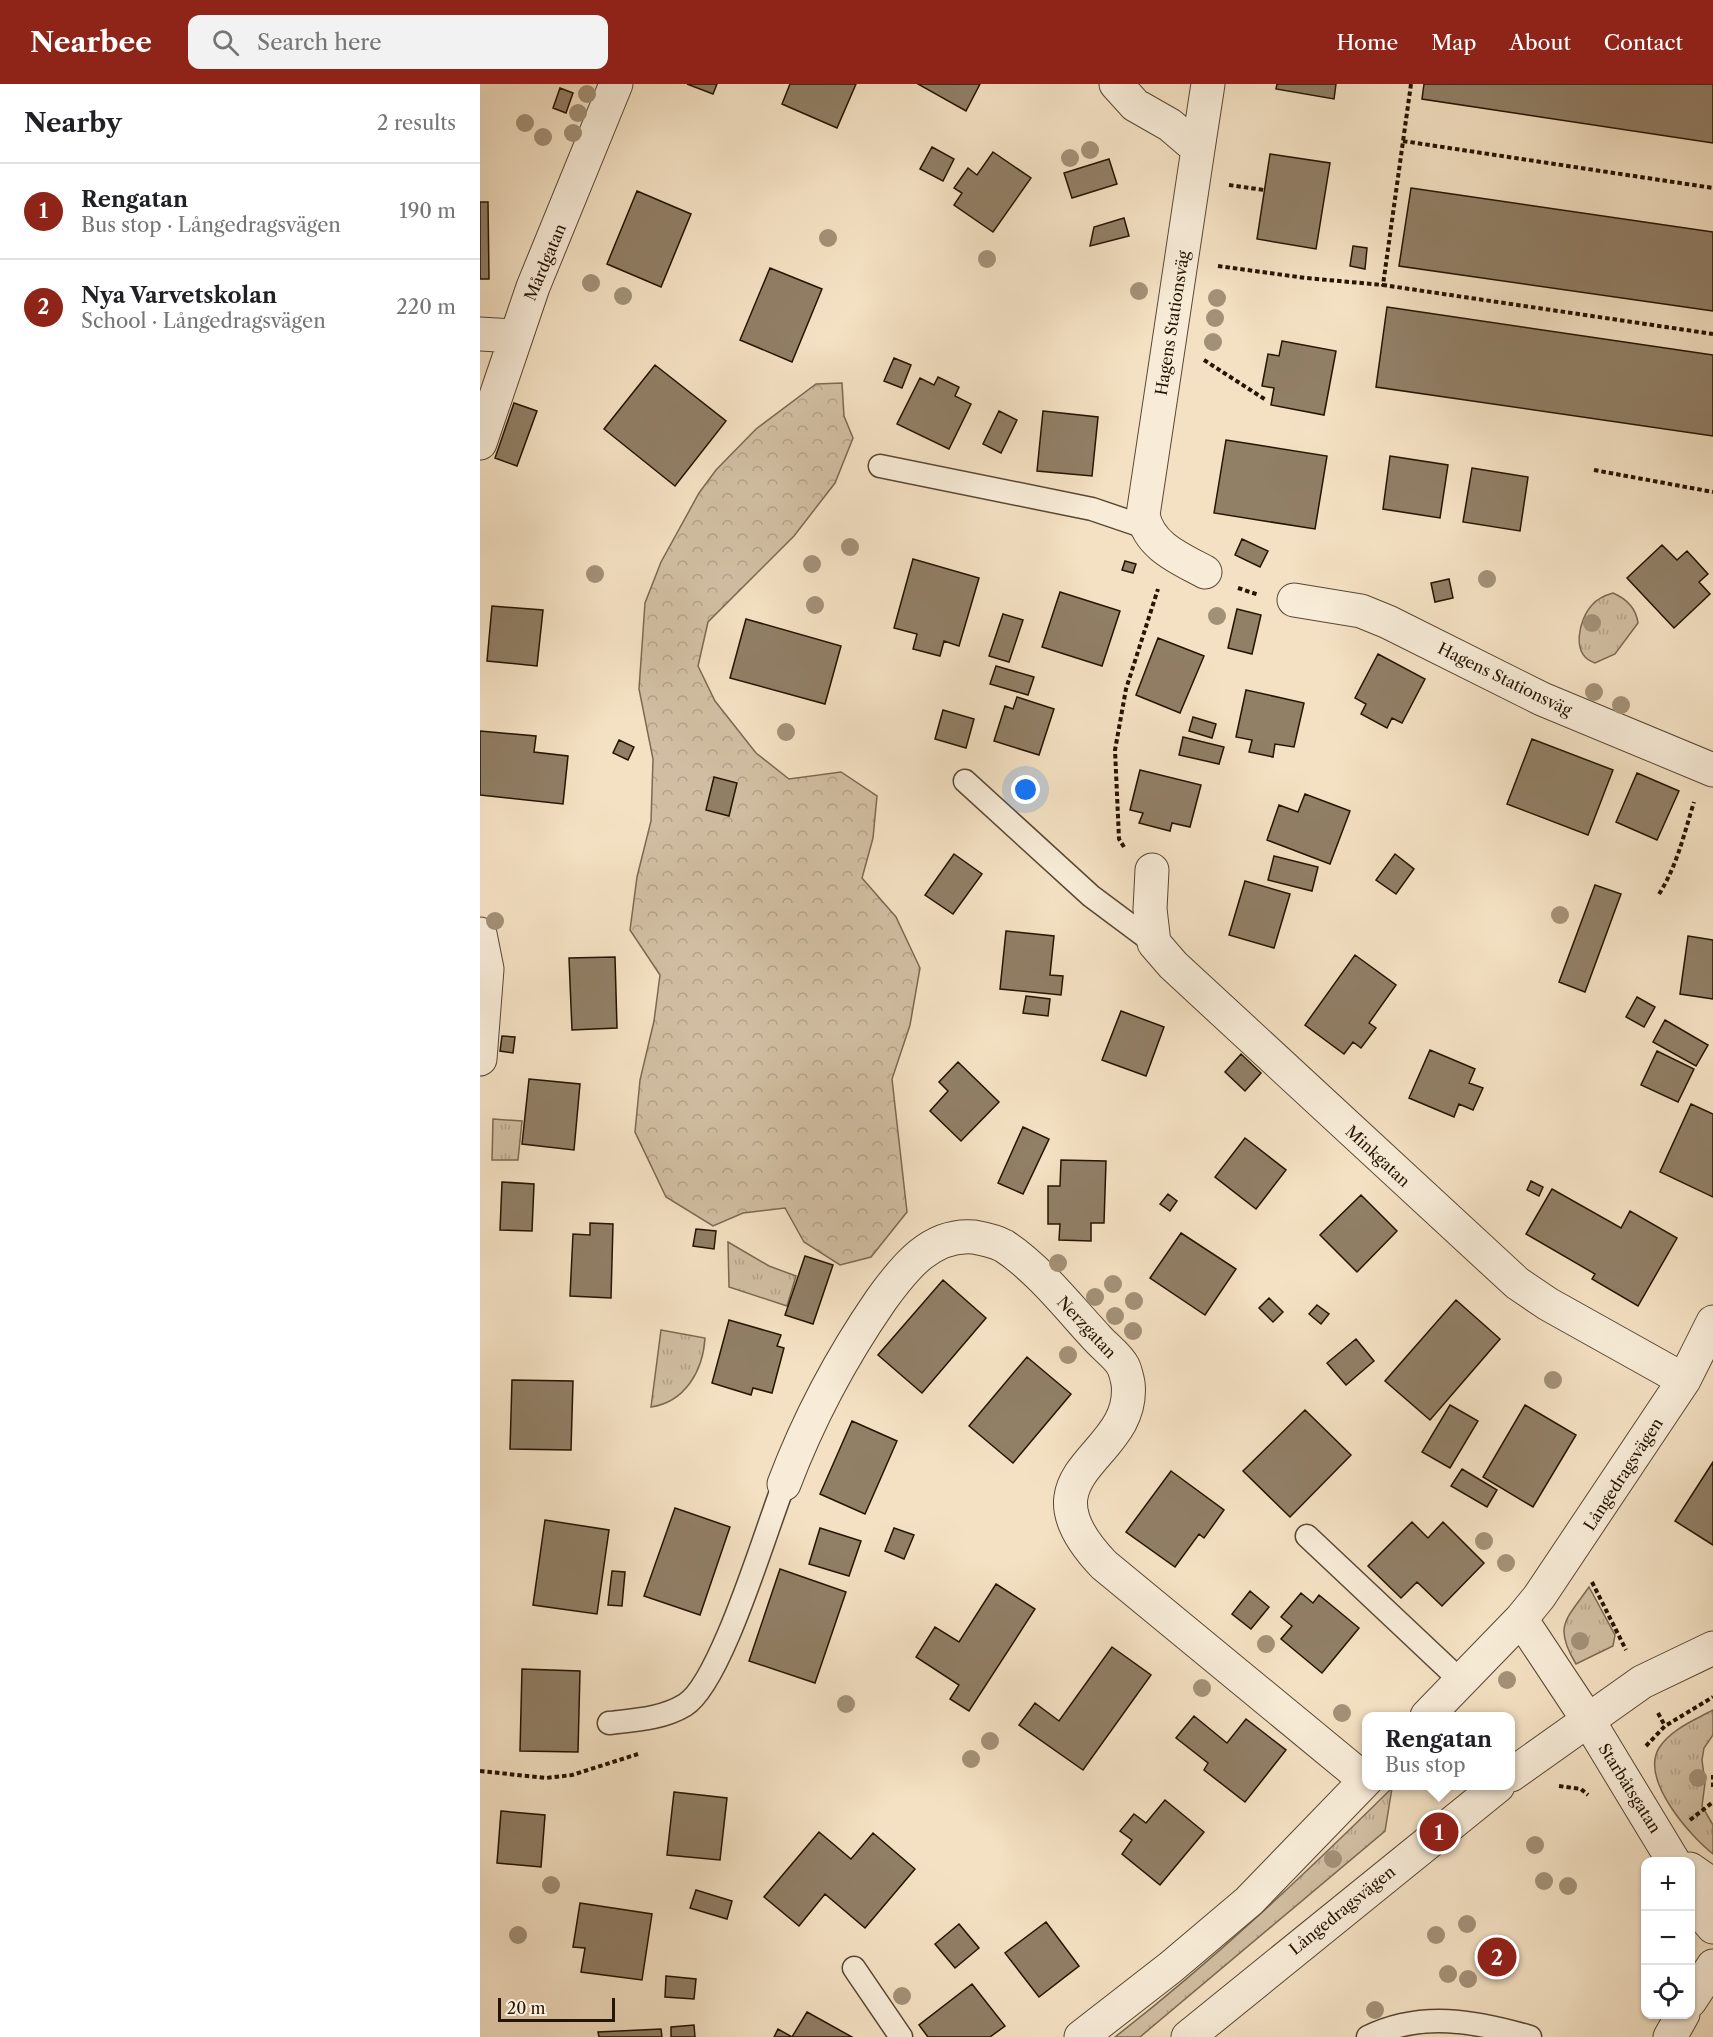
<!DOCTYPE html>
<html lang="en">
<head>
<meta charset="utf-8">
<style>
  :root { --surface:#fff; --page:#f2f2f2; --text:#202124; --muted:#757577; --line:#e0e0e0; --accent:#8f2418 }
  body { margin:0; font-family:"Libre Caslon Text",serif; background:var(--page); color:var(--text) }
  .controls { position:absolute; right:18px; bottom:18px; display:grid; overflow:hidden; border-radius:12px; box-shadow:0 2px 4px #0004 }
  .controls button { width:54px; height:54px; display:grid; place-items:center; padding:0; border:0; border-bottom:2px solid var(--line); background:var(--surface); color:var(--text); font:30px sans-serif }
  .scale { position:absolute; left:18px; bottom:15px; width:117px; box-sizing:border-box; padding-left:6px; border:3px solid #251401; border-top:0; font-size:16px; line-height:21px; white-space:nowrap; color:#251401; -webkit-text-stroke:4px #f8ecd8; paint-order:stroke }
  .you { position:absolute; left:546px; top:706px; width:21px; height:21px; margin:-15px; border:4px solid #fff; border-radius:50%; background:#1a73e8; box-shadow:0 0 0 9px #1a73e833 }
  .badge { display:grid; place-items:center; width:39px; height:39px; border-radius:50%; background:var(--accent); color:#fff; font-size:20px; font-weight:700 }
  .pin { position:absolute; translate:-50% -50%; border:3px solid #fff; box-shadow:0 2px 6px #0006 }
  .popup { position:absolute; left:882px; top:1628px; width:153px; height:78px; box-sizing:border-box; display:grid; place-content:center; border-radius:12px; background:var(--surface); filter:drop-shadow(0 2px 4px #0005); font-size:20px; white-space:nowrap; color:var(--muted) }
  .popup b { font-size:22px; color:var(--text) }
  .popup::after { content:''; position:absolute; left:50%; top:100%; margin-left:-12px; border:12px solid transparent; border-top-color:var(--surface) }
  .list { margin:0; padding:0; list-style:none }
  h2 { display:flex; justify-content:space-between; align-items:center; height:78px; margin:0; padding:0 24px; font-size:26px }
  h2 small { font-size:20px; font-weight:400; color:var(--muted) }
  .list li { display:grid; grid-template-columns:39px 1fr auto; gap:18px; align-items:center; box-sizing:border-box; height:96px; padding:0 24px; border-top:2px solid var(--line) }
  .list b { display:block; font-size:22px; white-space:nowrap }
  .list p { margin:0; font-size:20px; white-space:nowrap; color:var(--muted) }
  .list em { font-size:20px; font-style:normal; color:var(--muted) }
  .icon { flex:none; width:33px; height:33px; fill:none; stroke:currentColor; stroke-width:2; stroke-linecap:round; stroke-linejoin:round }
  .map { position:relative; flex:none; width:1233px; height:1953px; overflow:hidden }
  header { display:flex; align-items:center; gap:36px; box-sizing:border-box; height:84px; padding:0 30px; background:var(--accent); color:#fff }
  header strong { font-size:28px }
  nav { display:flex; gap:33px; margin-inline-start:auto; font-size:21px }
  .search { width:420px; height:54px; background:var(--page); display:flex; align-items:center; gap:15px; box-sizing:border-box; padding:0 21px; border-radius:12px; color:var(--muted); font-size:22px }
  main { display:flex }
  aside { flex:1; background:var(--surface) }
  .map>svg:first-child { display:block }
  .grass { fill:url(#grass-tufts); stroke:#7b6952; stroke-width:1.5 }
  .forest { fill:url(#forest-crowns); stroke:#7b6952; stroke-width:1.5 }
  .building { fill:#917f66; stroke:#251401; stroke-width:1.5 }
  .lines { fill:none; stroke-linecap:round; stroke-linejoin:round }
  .service-casing { stroke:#594732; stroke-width:25 }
  .minor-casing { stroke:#594732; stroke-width:35 }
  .tertiary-casing { stroke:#594732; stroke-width:35 }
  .path { stroke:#251401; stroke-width:4; stroke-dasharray:4.5 3; stroke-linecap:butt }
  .service { stroke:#f8ecd8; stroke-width:22 }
  .minor { stroke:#f8ecd8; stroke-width:33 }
  .tertiary { stroke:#f8ecd8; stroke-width:33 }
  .tree { fill:#a39177 }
  .labels { text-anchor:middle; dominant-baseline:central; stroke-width:4.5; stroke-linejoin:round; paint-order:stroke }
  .street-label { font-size:16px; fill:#251401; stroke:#f8ecd8 }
</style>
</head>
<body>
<header>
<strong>Nearbee</strong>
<div class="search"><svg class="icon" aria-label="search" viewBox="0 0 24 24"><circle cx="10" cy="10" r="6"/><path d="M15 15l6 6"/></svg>Search here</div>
<nav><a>Home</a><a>Map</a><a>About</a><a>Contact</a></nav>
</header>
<main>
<aside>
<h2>Nearby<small>2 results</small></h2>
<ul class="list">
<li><span class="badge">1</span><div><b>Rengatan</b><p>Bus stop · Långedragsvägen</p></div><em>190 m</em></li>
<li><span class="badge">2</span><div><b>Nya Varvetskolan</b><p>School · Långedragsvägen</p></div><em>220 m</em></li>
</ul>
</aside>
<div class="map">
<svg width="1233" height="1953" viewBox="0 0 1233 1953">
  <defs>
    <pattern id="grass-tufts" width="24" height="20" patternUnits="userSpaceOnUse" patternTransform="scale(1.5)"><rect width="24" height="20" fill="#d1bea2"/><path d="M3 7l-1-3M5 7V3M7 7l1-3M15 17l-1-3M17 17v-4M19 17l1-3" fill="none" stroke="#b3a28a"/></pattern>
    <pattern id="forest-crowns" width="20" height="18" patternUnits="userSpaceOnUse" patternTransform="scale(1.5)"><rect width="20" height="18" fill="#d1bea2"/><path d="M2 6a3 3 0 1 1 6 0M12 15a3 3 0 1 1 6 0" fill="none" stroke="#b3a28a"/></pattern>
  </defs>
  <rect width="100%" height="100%" fill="#f4e1c3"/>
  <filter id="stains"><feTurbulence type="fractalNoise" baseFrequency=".00333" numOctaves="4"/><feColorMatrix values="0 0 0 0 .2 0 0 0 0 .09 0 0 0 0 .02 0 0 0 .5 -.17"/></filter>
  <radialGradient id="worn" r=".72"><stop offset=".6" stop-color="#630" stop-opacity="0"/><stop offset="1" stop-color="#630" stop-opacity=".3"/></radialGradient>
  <path class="grass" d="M1133,509C1147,515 1156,524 1158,539L1135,570L1115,579C1090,571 1099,535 1112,521C1118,514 1126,511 1133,509Z
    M13,1035L42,1037L38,1076H12Z
    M248,1158L289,1182L316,1192L307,1222L249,1203Z
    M181,1246L225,1254C223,1287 205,1318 171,1323Z
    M1109,1503L1135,1551L1133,1562L1096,1580C1073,1542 1086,1536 1109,1503Z
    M1233,1626V1651L1224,1664L1222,1676L1225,1699L1222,1722L1233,1741V1770C1209,1751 1160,1695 1179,1664C1191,1645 1215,1636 1233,1626Z
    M912,1704L905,1747L660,1953H635C734,1876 823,1792 912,1704Z"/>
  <path class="forest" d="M362,299L364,332L373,354L355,399L314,452L228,538L218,582L235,617L276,669L309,695L361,688L397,712L393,754L382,794L416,833L440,884L430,941L412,995L427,1128L391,1173L360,1181L324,1158L305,1124L263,1129L233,1142L186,1113L155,1048L160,996L174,937L180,891L150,846L157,793L171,737L173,675L159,605L165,519L181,478L219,409L236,386L276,345L336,300Z"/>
  <path class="building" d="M207,0H237L233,10Z
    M310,0H376L357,44L302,20Z
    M438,0H500L486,27Z
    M797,0H856L854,15L796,5Z
    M944,0H1233V59L942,15Z
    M80,4L93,9L86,29L73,24Z
    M452,63L474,75L463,97L440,85Z
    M513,68L551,94L513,148L474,121L482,109L474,104L488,84L497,91Z
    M790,70L850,79L836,165L777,155Z
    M629,75L637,100L592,114L584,89Z
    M931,104L1233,148V227L919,182Z
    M157,107L211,130L181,203L127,180Z
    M0,118H8L9,195H0Z
    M644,134L649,152L610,162L614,143Z
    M873,162L887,164L885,185L870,182Z
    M290,184L342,205L312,278L260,256Z
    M907,223L1233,271V352L896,303Z
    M802,257L856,267L844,331L791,321L794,304L782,302L788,270L799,272Z
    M414,274L431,281L422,304L404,297Z
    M175,281L246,337L195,402L124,345Z
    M458,293L479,303L475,312L491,320L469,365L417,340L440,294L454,301Z
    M34,319L57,327L37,382L15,374Z
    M519,327L537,336L521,369L503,360Z
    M563,327L618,333L612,392L557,387Z
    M746,356L847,372L835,445L734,429Z
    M910,372L968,381L960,434L903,425Z
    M992,384L1048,393L1040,447L983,438Z
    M762,455L788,467L780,483L755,471Z
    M1182,461L1197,476L1207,467L1228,490L1219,498L1230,510L1194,544L1147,494Z
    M433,475L499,494L479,562L464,557L460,572L433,565L437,550L414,544Z
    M645,477L656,480L653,489L642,486Z
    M969,495L973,514L955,518L951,499Z
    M580,508L640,527L622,582L562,563Z
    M12,522L63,526L57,582L7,577Z
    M757,525L781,531L772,570L748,564Z
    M523,530L543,536L529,578L509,572Z
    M266,535L361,562L345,620L250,594Z
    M678,554L724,572L700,629L656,611Z
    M898,570L945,595L922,639L912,634L907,644L881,630L886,620L875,614Z
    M516,582L554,593L548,611L510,600Z
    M766,606L824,619L814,663L795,660L793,673L769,668L772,656L756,653Z
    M537,613L574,625L559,671L514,657L525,622L533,625Z
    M463,626L494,635L486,664L455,655Z
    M713,633L736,640L732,654L709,647Z
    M0,647L56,652L54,668L88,672L83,720L0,711Z
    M703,653L744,663L739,680L699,671Z
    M1052,655L1133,686L1108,751L1027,720Z
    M139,656L154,663L148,676L133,669Z
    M660,686L721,701L710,743L692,739L690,747L659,739L663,729L650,726Z
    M1157,689L1199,707L1177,756L1136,738Z
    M234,693L257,699L249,732L226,726Z
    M825,710L870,727L850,780L787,756L799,721L818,728Z
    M474,770L502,790L473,830L445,811Z
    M915,770L934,785L916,810L896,796Z
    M794,772L838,783L832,807L788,796Z
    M765,797L810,810L794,864L749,851Z
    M1115,801L1141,810L1105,908L1079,898Z
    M526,847L574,852L570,891L583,892L581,911L520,905Z
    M1208,852L1233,856V915L1200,910Z
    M875,871L916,901L889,939L896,944L881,964L873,958L864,970L825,941Z
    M135,873L137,944L92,946L89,874Z
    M546,912L570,915L568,932L543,929Z
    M1157,913L1175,923L1164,943L1146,933Z
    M641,927L684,943L666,992L622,976Z
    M1185,936L1228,961L1216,982L1173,958Z
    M22,952L35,953L33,969L20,967Z
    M950,966L995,985L989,999L1003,1004L993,1026L979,1020L974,1033L929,1014Z
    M1177,967L1214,985L1198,1018L1161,1001Z
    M761,970L781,989L765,1007L745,988Z
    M478,978L519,1018L481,1057L450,1027L468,1007L459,998Z
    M49,995L100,1000L94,1066L42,1060Z
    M1211,1020L1233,1030V1113L1180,1088Z
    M543,1043L569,1055L543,1110L518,1099Z
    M765,1054L806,1086L776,1125L735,1093Z
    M581,1076L626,1077L624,1139H611V1157L579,1156L580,1140H568V1102H580Z
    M1051,1097L1063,1103L1059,1112L1047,1106Z
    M22,1098L54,1100L52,1147L20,1146Z
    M1072,1105L1141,1144L1150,1127L1197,1154L1158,1222L1112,1195L1115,1190L1046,1150Z
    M688,1110L697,1117L690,1127L680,1120Z
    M881,1111L917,1147L877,1188L840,1151Z
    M110,1139L133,1140L131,1214L90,1212L93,1150L110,1151Z
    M216,1145L236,1147L234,1165L213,1162Z
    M701,1149L756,1185L725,1231L670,1194Z
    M325,1172L353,1181L333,1240L305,1231Z
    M463,1196L506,1234L442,1309L398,1271Z
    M789,1214L803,1228L793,1238L779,1224Z
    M976,1216L1020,1255L950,1336L905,1297Z
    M837,1221L849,1230L841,1240L829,1230Z
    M249,1236L301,1251L297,1262L304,1264L292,1309L273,1304L271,1311L232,1299Z
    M876,1255L894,1277L866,1301L847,1279Z
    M547,1273L591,1310L533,1379L489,1342Z
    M32,1296L93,1297L91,1366L30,1365Z
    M970,1321L998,1337L970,1384L942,1368Z
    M1045,1321L1096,1351L1053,1423L1003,1393Z
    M825,1326L871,1371L810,1433L763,1387Z
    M372,1337L417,1357L385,1430L340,1410Z
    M1233,1378V1461L1195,1437Z
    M982,1385L1017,1406L1007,1423L971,1402Z
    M691,1387L744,1426L724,1454L719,1450L695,1483L646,1448Z
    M195,1424L250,1443L220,1531L164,1512Z
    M65,1436L129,1446L117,1530L53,1521Z
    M932,1438L948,1454L963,1438L1004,1479L962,1522L937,1498L921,1514L888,1482Z
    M340,1444L381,1457L369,1492L329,1480Z
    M414,1444L434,1451L424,1475L405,1467Z
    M300,1485L366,1508L335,1599L269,1577Z
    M132,1487L145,1488L142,1522L128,1521Z
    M516,1500L555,1525L489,1627L470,1615L479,1601L436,1573L455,1543L479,1558Z
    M770,1507L789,1523L771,1545L752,1530Z
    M821,1509L833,1519L839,1511L879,1544L842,1589L801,1555L812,1542L801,1533Z
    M632,1563L671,1591L603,1686L539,1641L555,1619L579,1637Z
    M42,1585L100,1587L98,1668L40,1667Z
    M714,1632L747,1659L766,1635L806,1666L765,1718L724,1686L728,1679L696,1654Z
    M194,1708L247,1714L240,1776L187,1771Z
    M685,1716L724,1748L680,1801L642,1770L652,1756L640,1747L654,1730L666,1739Z
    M21,1727L65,1731L61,1783L17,1779Z
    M339,1748L371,1775L393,1749L435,1785L385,1844L345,1810L319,1842L284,1813Z
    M216,1806L252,1817L247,1835L210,1824Z
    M100,1819L172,1830L162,1896L101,1888L105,1864L93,1863Z
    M566,1838L599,1882L559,1913L525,1869Z
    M479,1840L499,1864L475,1884L455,1860Z
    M186,1892L216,1895L214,1915L185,1913Z
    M492,1900L525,1942L510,1953H448L439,1941Z
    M327,1928L372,1953H294L298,1945L312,1953Z
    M214,1941L215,1953H191V1943Z
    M181,1945L182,1953H119L118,1948Z"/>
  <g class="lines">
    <defs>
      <path id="service" d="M400,382L612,425L665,443
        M485,697L611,812L674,859
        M827,1452L981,1597
        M129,1639C155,1636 182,1635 205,1621C241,1599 286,1445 304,1400
        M374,1884L421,1953
        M888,1953C941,1927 995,1937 1050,1953"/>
      <path id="minor" d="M636,0L655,21L690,41L718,65L663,431C669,462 699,474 725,488
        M718,65L728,0
        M0,250L35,252
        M0,359L53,203L136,0
        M814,516L881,527L908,538L1062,615L1233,686
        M672,786L670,825L674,859L693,881L1037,1199L1068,1220L1204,1296
        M0,850L7,885L0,975
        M304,1400C329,1334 361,1274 401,1216C424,1184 451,1149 494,1153C505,1155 515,1157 524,1162C558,1184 590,1225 618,1255C625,1263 638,1272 643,1282C645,1286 647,1294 648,1299C657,1376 533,1386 624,1481L885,1696
        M1041,1535L1108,1636L1194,1778
        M947,1632L1041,1535L1059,1513L1204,1296L1233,1238
        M1210,1785L1233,1801
        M1210,1816L1233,1843
        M1210,1917L1233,1882
        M601,1953L691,1883L769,1817L887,1695
        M1190,1953L1203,1930"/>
      <path id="tertiary" d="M1031,1691L1162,1598L1233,1564
        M708,1953L1018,1702"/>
    </defs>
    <use href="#service" class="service-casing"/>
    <use href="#minor" class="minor-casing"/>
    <use href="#tertiary" class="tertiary-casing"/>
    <path class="path" d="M931,0L903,201L1233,250
      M923,57L1233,104
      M749,101L784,106
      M738,182L826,194L903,201
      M724,276L786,316
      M1114,386L1233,408
      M758,504L779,511
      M644,763L639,755L635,666L646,605L678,505
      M1179,810C1197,782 1204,750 1214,718
      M1112,1498L1146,1566
      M1178,1629L1185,1642
      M1166,1662L1185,1642L1233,1613
      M0,1687L66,1694L92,1691L158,1670
      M1233,1691V1705
      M1079,1702L1101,1705L1108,1711
      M1210,1736L1233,1718"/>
    <use href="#service" class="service"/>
    <use href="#minor" class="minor"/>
    <use href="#tertiary" class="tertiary"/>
  </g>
  <g class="tree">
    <circle cx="107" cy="10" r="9"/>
    <circle cx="98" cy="29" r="9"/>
    <circle cx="45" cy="39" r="9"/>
    <circle cx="93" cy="49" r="9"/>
    <circle cx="63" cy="53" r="9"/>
    <circle cx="610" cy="66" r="9"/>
    <circle cx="590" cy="74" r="9"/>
    <circle cx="348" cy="154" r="9"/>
    <circle cx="507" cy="175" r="9"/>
    <circle cx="111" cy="199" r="9"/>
    <circle cx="659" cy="207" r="9"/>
    <circle cx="143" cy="212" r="9"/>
    <circle cx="737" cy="214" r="9"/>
    <circle cx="735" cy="234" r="9"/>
    <circle cx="733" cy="258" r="9"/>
    <circle cx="370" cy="463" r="9"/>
    <circle cx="332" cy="480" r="9"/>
    <circle cx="115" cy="490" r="9"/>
    <circle cx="1007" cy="495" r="9"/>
    <circle cx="335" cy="521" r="9"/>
    <circle cx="737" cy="532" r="9"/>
    <circle cx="1112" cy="539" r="9"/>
    <circle cx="1114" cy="608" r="9"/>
    <circle cx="1141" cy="621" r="9"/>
    <circle cx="306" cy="648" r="9"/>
    <circle cx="1080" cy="831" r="9"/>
    <circle cx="15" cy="837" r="9"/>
    <circle cx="578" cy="1179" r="9"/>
    <circle cx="633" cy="1200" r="9"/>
    <circle cx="615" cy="1213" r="9"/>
    <circle cx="654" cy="1217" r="9"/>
    <circle cx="635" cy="1232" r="9"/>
    <circle cx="653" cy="1247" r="9"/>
    <circle cx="588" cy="1271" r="9"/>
    <circle cx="1073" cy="1296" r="9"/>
    <circle cx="1004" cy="1457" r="9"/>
    <circle cx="1026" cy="1479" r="9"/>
    <circle cx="1100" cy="1557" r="9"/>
    <circle cx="786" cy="1560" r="9"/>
    <circle cx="1027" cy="1596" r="9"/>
    <circle cx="722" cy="1604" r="9"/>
    <circle cx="366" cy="1620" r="9"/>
    <circle cx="862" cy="1629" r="9"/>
    <circle cx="510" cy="1657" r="9"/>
    <circle cx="491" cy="1675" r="9"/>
    <circle cx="1218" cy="1694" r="9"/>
    <circle cx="1055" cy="1761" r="9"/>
    <circle cx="853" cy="1775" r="9"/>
    <circle cx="1064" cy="1797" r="9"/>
    <circle cx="71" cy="1801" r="9"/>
    <circle cx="1088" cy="1802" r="9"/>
    <circle cx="987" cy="1840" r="9"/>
    <circle cx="38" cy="1851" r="9"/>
    <circle cx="956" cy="1851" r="9"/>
    <circle cx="968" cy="1890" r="9"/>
    <circle cx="988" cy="1895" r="9"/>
    <circle cx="422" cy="1912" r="9"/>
    <circle cx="895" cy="1926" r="9"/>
  </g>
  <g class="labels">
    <g class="street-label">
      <text transform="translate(65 178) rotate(-67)">Mårdgatan</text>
      <text transform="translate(692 239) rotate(-81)">Hagens Stationsväg</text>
      <text transform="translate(1025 595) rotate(26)">Hagens Stationsväg</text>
      <text transform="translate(898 1072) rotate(43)">Minkgatan</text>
      <text transform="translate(607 1243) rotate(47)">Nerzgatan</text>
      <text transform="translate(1143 1390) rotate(-57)">Långedragsvägen</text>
      <text transform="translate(1150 1704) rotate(58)">Starbåtsgatan</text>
      <text transform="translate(862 1826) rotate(-39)">Långedragsvägen</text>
    </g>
  </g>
  <rect width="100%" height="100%" filter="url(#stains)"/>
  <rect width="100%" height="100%" fill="url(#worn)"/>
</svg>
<div class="controls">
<button>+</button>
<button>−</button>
<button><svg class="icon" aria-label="locate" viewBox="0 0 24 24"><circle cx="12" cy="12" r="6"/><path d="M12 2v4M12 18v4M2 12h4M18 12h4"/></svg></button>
</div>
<div class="scale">20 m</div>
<div class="you"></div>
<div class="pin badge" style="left:959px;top:1748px">1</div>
<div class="popup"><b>Rengatan</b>Bus stop</div>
<div class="pin badge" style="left:1017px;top:1873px">2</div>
</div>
</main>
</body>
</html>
